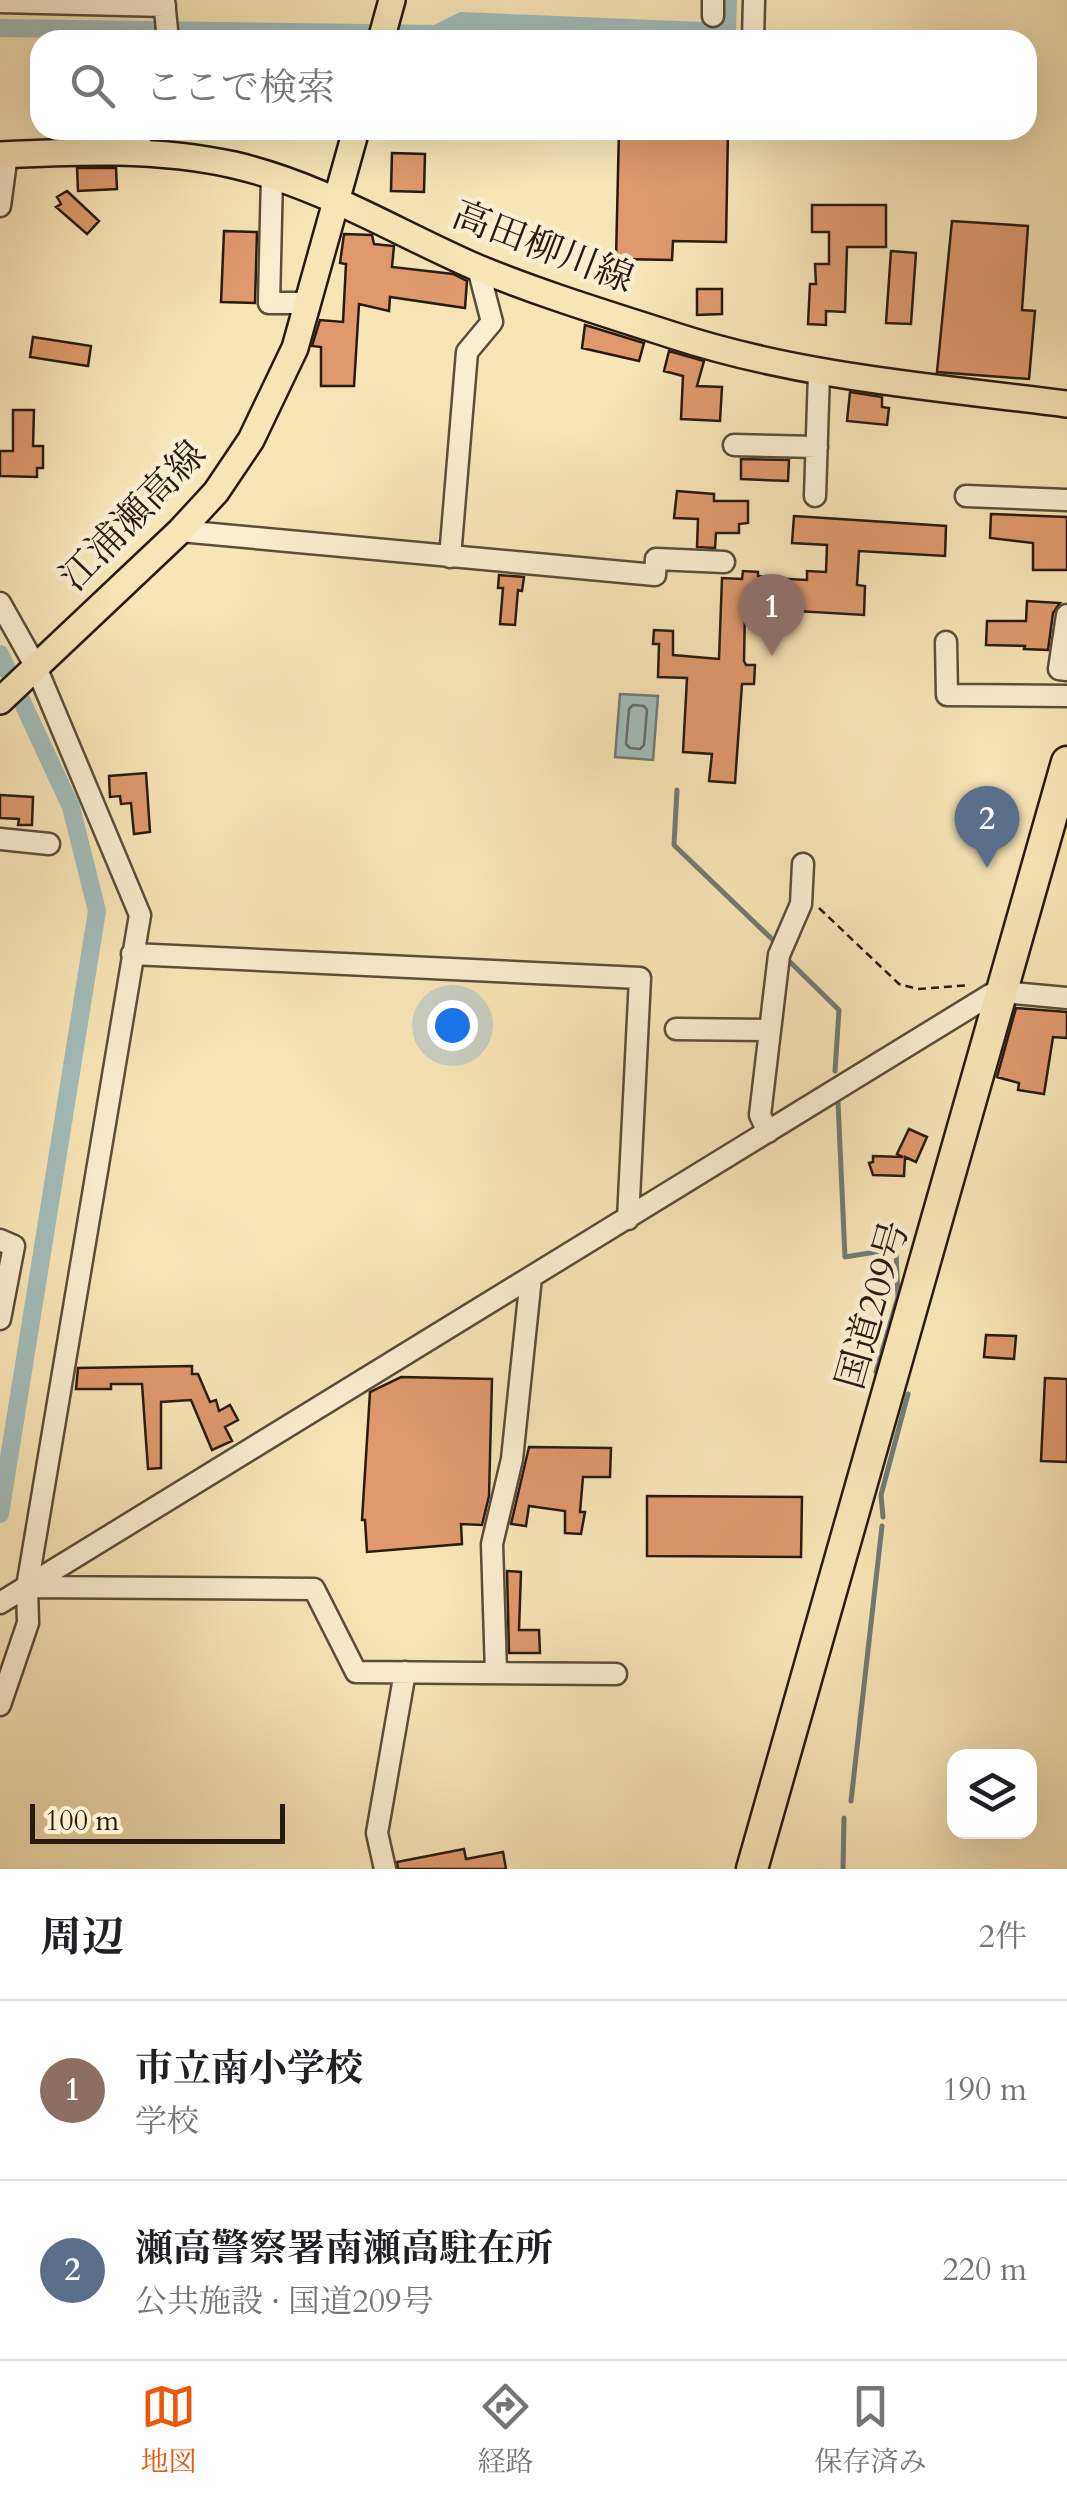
<!DOCTYPE html>
<html lang="ja">
<head>
<meta charset="utf-8">
<style>
  :root { --surface:#fff; --page:#f2f2f2; --text:#202124; --muted:#757577; --line:#e0e0e0; --accent:#ea580c }
  body { margin:0; font-family:Cardo,"Noto Serif JP",serif; background:var(--page); color:var(--text) }
  .controls { position:absolute; right:30px; bottom:30px; display:grid; overflow:hidden; border-radius:20px; box-shadow:0 10px 40px #0002 }
  .controls button { width:90px; height:90px; display:grid; place-items:center; padding:0; border:0; border-bottom:2px solid var(--line); background:var(--surface); color:var(--text); font:50px sans-serif }
  .scale { position:absolute; left:30px; bottom:25px; width:255px; box-sizing:border-box; padding-left:10px; border:5px solid #271b10; border-top:0; font-size:28px; line-height:35px; white-space:nowrap; color:#271b10; -webkit-text-stroke:8px #faeed0; paint-order:stroke }
  .you { position:absolute; left:452px; top:1025px; width:35px; height:35px; margin:-25px; border:8px solid #fff; border-radius:50%; background:#1a73e8; box-shadow:0 0 0 15px #1a73e833 }
  .badge { display:grid; place-items:center; width:65px; height:65px; border-radius:50%; background:var(--accent); color:#fff; font-size:32px; font-weight:700 }
  .pin { position:absolute; translate:-50% -82px; filter:drop-shadow(0 2px 5px #0008) }
  .pin::after { content:''; position:absolute; top:52px; width:35px; height:30px; background:inherit; clip-path:polygon(0 0,100% 0,50% 100%) }
  .list { margin:0; padding:0; list-style:none }
  h2 { display:flex; justify-content:space-between; align-items:center; height:130px; margin:0; padding:0 40px; font-size:42px }
  h2 small { font-size:32px; font-weight:400; color:var(--muted) }
  .list li { display:grid; grid-template-columns:65px 1fr auto; gap:30px; align-items:center; box-sizing:border-box; height:180px; padding:0 40px; border-top:2px solid var(--line) }
  .list b { display:block; font-size:38px; white-space:nowrap }
  .list p { margin:0; font-size:32px; white-space:nowrap; color:var(--muted) }
  .list em { font-size:32px; font-style:normal; color:var(--muted) }
  .icon { flex:none; width:55px; height:55px; fill:none; stroke:currentColor; stroke-width:2; stroke-linecap:round; stroke-linejoin:round }
  .map { position:relative; flex:none; width:1067px; height:1869px; overflow:hidden }
  .search { position:absolute; background:var(--surface); box-shadow:0 10px 40px #0002; left:30px; right:30px; top:30px; height:110px; display:flex; align-items:center; gap:25px; box-sizing:border-box; padding:0 35px; border-radius:30px; color:var(--muted); font-size:38px }
  .sheet { height:490px; background:var(--surface) }
  nav { display:flex; justify-content:space-around; align-items:center; box-sizing:border-box; height:140px; border-top:2px solid var(--line); background:var(--surface); font-size:28px; color:var(--muted) }
  nav a { display:grid; justify-items:center; gap:5px }
  nav .on { color:var(--accent) }
  .map>svg:first-child { display:block }
  .water { fill:#a3bcba; stroke:#717c76; stroke-width:2.5 }
  .lines { fill:none; stroke-linecap:round; stroke-linejoin:round }
  .shore { stroke:#656c65; stroke-width:2.5 }
  .stream { stroke:#717c76; stroke-width:5 }
  .canal { stroke:#a3bcba; stroke-width:18 }
  .building { fill:#df996d; stroke:#271b10; stroke-width:2.5 }
  .minor-casing { stroke:#5b4e3a; stroke-width:25 }
  .major-casing { stroke:#271b10; stroke-width:30 }
  .highway-casing { stroke:#271b10; stroke-width:35 }
  .path { stroke:#271b10; stroke-width:2.5; stroke-dasharray:8 5; stroke-linecap:butt }
  .minor { stroke:#faeed0; stroke-width:20 }
  .major { stroke:#f7e5b6; stroke-width:25 }
  .highway { stroke:#f7e5b6; stroke-width:30 }
  .labels { text-anchor:middle; dominant-baseline:central; stroke-width:9; stroke-linejoin:round; paint-order:stroke }
  .street-label { font-size:38px; fill:#271b10; stroke:#faeed0 }
</style>
</head>
<body>
<div class="map">
<svg width="1067" height="1869" viewBox="0 0 1067 1869">
  <rect width="100%" height="100%" fill="#f7e5b6"/>
  <filter id="stains"><feTurbulence type="fractalNoise" baseFrequency=".002" numOctaves="4"/><feColorMatrix values="0 0 0 0 .2 0 0 0 0 .09 0 0 0 0 .02 0 0 0 .5 -.17"/></filter>
  <radialGradient id="worn" r=".72"><stop offset=".6" stop-color="#630" stop-opacity="0"/><stop offset="1" stop-color="#630" stop-opacity=".3"/></radialGradient>
  <path class="water" d="M620,694L658,696L653,760L615,757Z"/>
  <g class="lines">
    <path class="shore" d="M633,705L644,706L647,710L644,745L640,749L630,748L626,744L629,709Z"/>
    <path class="stream" d="M677,790L674,845L776,943
      M787,959L839,1010L835,1071
      M838,1102L845,1257L894,1249L896,1252L898,1297L876,1372
      M883,1517L881,1495L908,1394
      M851,1801L882,1526
      M843,1869L844,1818"/>
    <path class="canal" d="M0,28L436,34L462,21L727,32L728,0
      M0,654L71,807L97,911L0,1514"/>
  </g>
  <path class="building" d="M619,130H728L726,242L673,241L672,260L616,259Z
    M392,153L425,154L424,192L391,191Z
    M77,168H116L117,189L78,191Z
    M67,191L99,221L87,234L56,207L61,204L57,197Z
    M812,205H886V247H847L845,312L826,311V325L808,324L810,284H816L815,264H829V232H812Z
    M952,221L1028,226L1022,310L1035,311L1029,379L937,372Z
    M224,231L257,232L255,303L221,302Z
    M344,234L372,235L374,244L394,246L392,267L453,274L467,281L465,308L390,297L389,311L359,304L354,386H321V347L312,346L320,320L343,322L346,264L340,263Z
    M891,251L916,253L911,324L886,323Z
    M697,289H722V314L697,315Z
    M585,325L644,343L639,361L582,348Z
    M33,337L91,346L88,366L30,357Z
    M669,351L704,361L697,386L722,387L720,421L681,419L683,376L664,371Z
    M850,392L882,397V407L889,408L887,425L847,421Z
    M13,410H34L33,446H43V468H37V477L0,476V451H13Z
    M741,459L789,460L788,481L741,479Z
    M677,491L714,494V501H748V523L739,524V533H716L715,548L697,547L698,519L674,518Z
    M991,514L1067,517V570H1033V543L990,538Z
    M794,516L946,526L945,556L859,551L857,585L865,586L864,615L745,608L744,661L746,665H755L754,684H742L735,783L709,781L712,754L683,752L687,678L658,677L659,644H653L654,630L673,631V655L719,659L722,578L742,579L743,571L758,572V576L769,578L807,580V571L826,572L827,545L792,543Z
    M499,575L524,577L522,591L518,590L515,625L500,624L503,588H498Z
    M1027,601L1060,603L1053,613L1048,650L1024,649L1025,646L986,645L987,621H1026Z
    M146,773L150,832L134,834L131,803L121,804L120,796L110,797L109,776Z
    M0,795L33,797L32,825H18L19,819L0,818Z
    M1016,1008L1067,1012V1038L1053,1037L1044,1094L1018,1090L1019,1083L997,1077Z
    M909,1129L927,1137L916,1162L905,1157L904,1176L873,1175L869,1163L873,1162V1156L903,1157L897,1154Z
    M986,1335L1016,1336L1014,1359L984,1357Z
    M192,1366V1374H198L210,1402L216,1400L219,1411L230,1405L238,1420L225,1427L232,1441L212,1450L191,1400L161,1402V1468L148,1469L142,1384H111V1389H76L78,1368Z
    M401,1377L492,1379L489,1496L482,1525L461,1524L462,1544L367,1552L365,1520H362L370,1392Z
    M1045,1378L1067,1379V1462L1041,1461Z
    M529,1447L611,1448L610,1477H583L580,1512H585L581,1534L565,1533V1511L529,1506L526,1526L511,1524Z
    M647,1496L802,1497L801,1557L647,1556Z
    M507,1571L521,1572L519,1630H539L540,1653H509Z
    M464,1849L466,1859L503,1852L506,1869H398L397,1862Z"/>
  <g class="lines">
    <defs>
      <path id="minor" d="M164,0L168,40
        M0,2L165,6
        M713,16V0
        M753,40L754,0
        M136,151L143,130
        M272,176L269,303H308
        M0,206L7,154
        M734,445L817,447
        M815,496L819,373
        M966,496L1067,500
        M180,531L655,575L656,559L724,562
        M450,557L467,352L492,322L478,268
        M0,603L36,667L140,915L27,1587L28,1623L0,1705
        M1067,615L1059,669L1067,670
        M946,642L947,695L1067,696
        M0,839L49,844
        M132,954L640,978L628,1219
        M676,1029L770,1030
        M768,1132L760,1115L779,955L801,904L803,864
        M0,1240L14,1246L0,1319
        M29,1587L314,1589L356,1672L616,1674
        M0,1603L990,995L1003,992L1067,998
        M496,1673L492,1544L512,1459L531,1277
        M385,1869L377,1833L405,1672"/>
      <path id="major" d="M381,40L392,0
        M0,155C79,151 157,148 234,165C321,185 397,233 478,268C541,294 607,314 672,335C800,377 934,387 1067,404
        M0,701L180,531L216,492L251,440L295,348L356,130"/>
      <path id="highway" d="M752,1869L1067,762"/>
    </defs>
    <use href="#minor" class="minor-casing"/>
    <use href="#major" class="major-casing"/>
    <use href="#highway" class="highway-casing"/>
    <path class="path" d="M819,908L899,984L918,989L970,985"/>
    <use href="#minor" class="minor"/>
    <use href="#major" class="major"/>
    <use href="#highway" class="highway"/>
  </g>
  <g class="labels">
    <g class="street-label">
      <text transform="translate(543 247) rotate(21)">高田柳川線</text>
      <text transform="translate(133 516) rotate(-46)">江浦瀬高線</text>
      <text transform="translate(873 1305) rotate(-74)">国道209号</text>
    </g>
  </g>
  <rect width="100%" height="100%" filter="url(#stains)"/>
  <rect width="100%" height="100%" fill="url(#worn)"/>
</svg>
<div class="controls">
<button><svg class="icon" aria-label="layers" viewBox="0 0 24 24"><path d="M12 4l9 5-9 5-9-5zM3 14l9 5 9-5"/></svg></button>
</div>
<div class="scale">100 m</div>
<div class="you"></div>
<div class="pin badge" style="left:772px;top:656px;background:#8d6e63">1</div>
<div class="pin badge" style="left:987px;top:868px;background:#5c6f8a">2</div>
<div class="search"><svg class="icon" aria-label="search" viewBox="0 0 24 24"><circle cx="10" cy="10" r="6"/><path d="M15 15l6 6"/></svg>ここで検索</div>
</div>
<section class="sheet">
<h2>周辺<small>2件</small></h2>
<ul class="list">
<li><span class="badge" style="background:#8d6e63">1</span><div><b>市立南小学校</b><p>学校</p></div><em>190 m</em></li>
<li><span class="badge" style="background:#5c6f8a">2</span><div><b>瀬高警察署南瀬高駐在所</b><p>公共施設 · 国道209号</p></div><em>220 m</em></li>
</ul>
</section>
<nav>
<a class="on"><svg class="icon" aria-label="map" viewBox="0 0 24 24"><path d="M3 6l6-2 6 2 6-2v14l-6 2-6-2-6 2zM9 4v14M15 6v14"/></svg>地図</a>
<a><svg class="icon" aria-label="directions" viewBox="0 0 24 24"><path d="M12 3l9 9-9 9-9-9zM9 14v-3h6M13 9l2 2-2 2"/></svg>経路</a>
<a><svg class="icon" aria-label="saved" viewBox="0 0 24 24"><path d="M7 4h10v16l-5-4-5 4z"/></svg>保存済み</a>
</nav>
</body>
</html>
